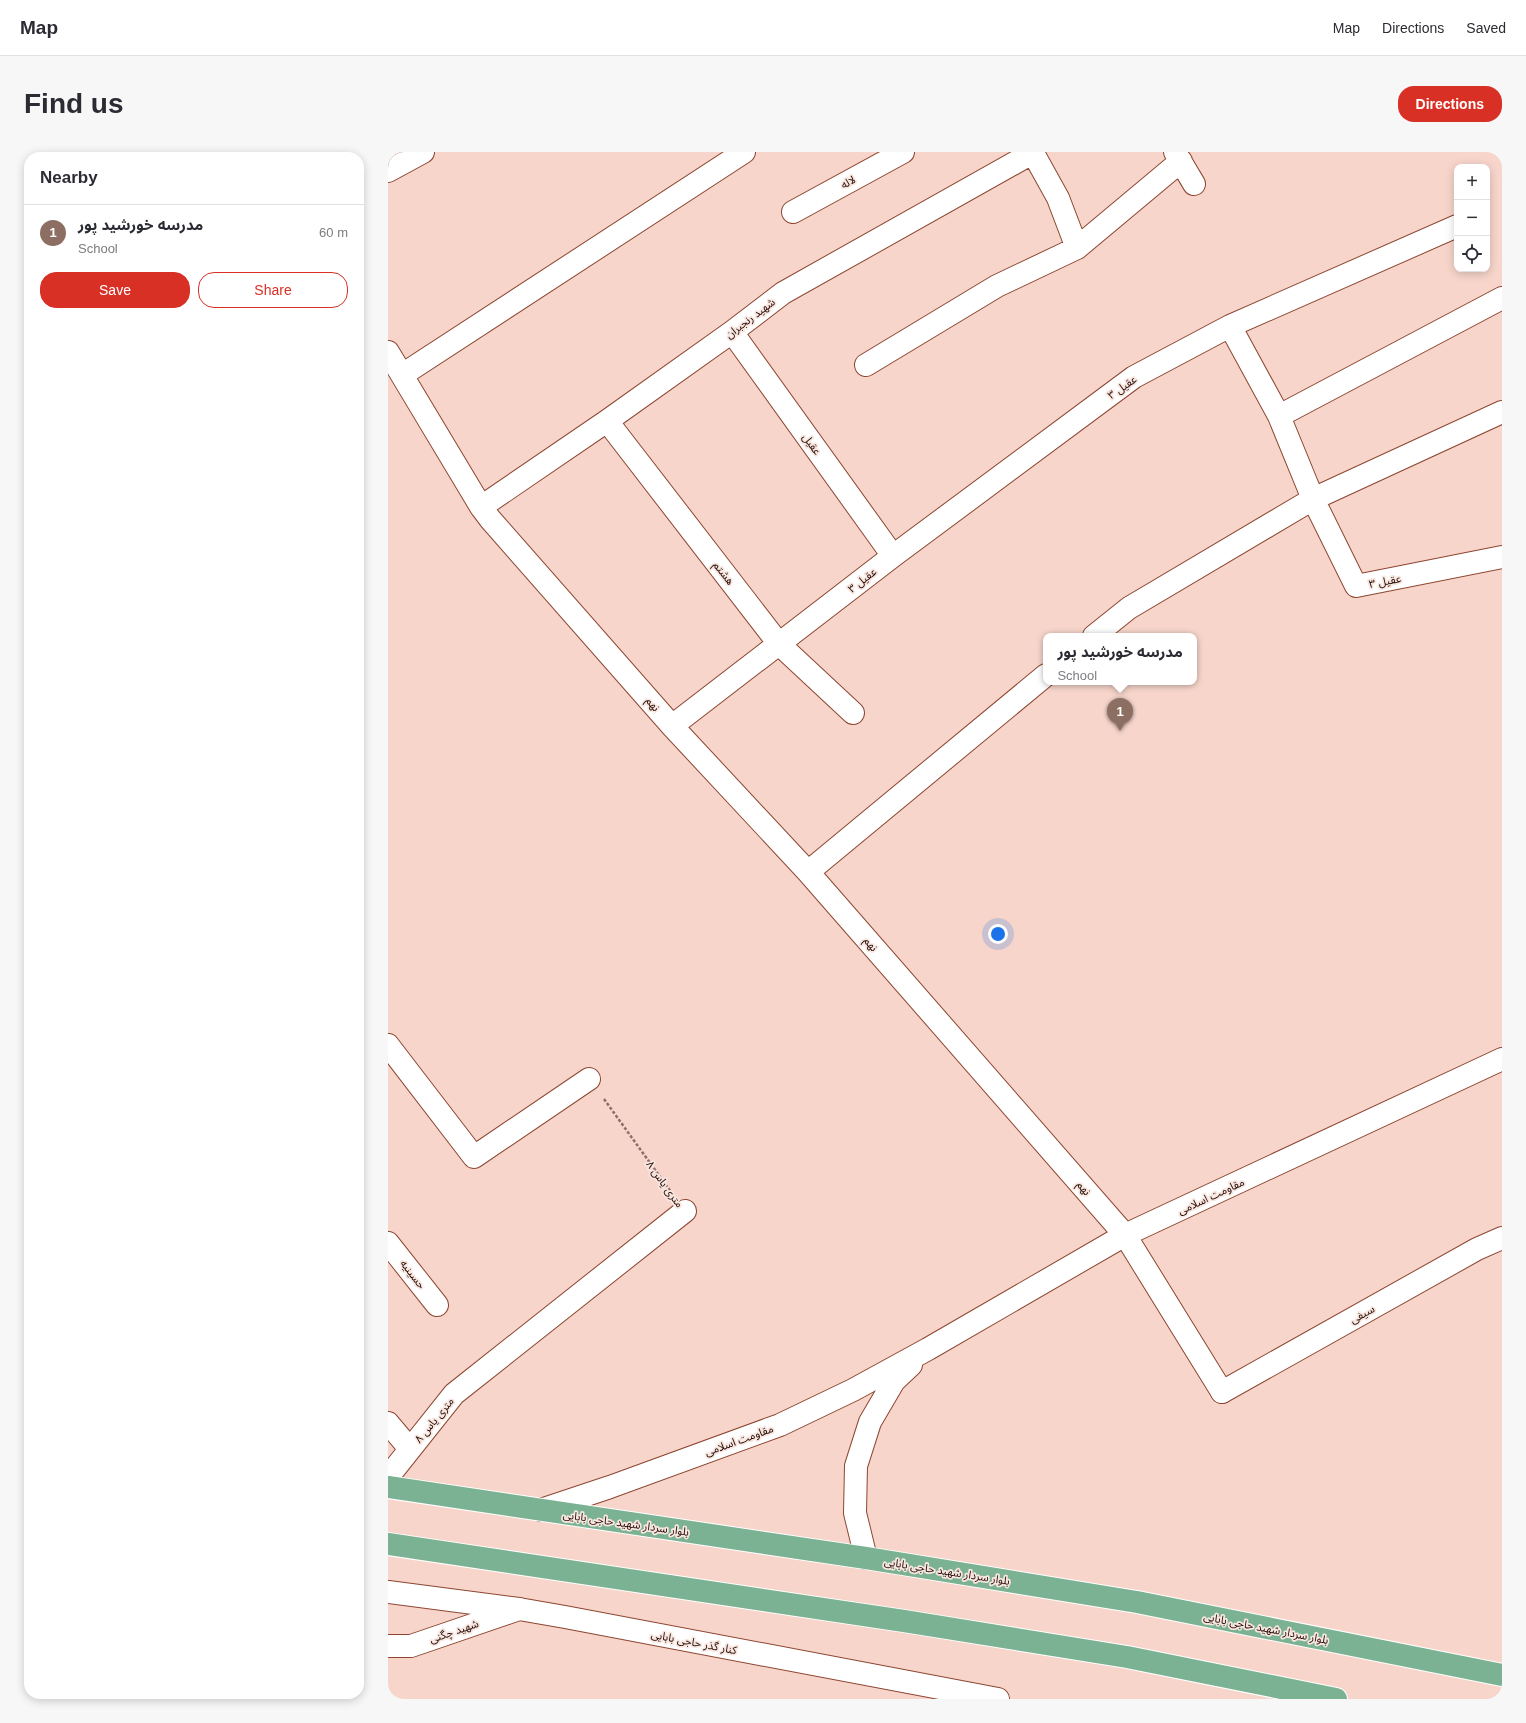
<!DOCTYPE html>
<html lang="en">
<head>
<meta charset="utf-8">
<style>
  :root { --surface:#fff; --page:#f7f7f7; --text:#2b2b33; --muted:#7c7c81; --line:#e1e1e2; --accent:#d93025 }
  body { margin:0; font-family:Helvetica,"Noto Sans Arabic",sans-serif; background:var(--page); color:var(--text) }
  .controls { position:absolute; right:12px; top:12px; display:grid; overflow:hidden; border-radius:8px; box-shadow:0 2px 10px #0003 }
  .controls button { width:36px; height:36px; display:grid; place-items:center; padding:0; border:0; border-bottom:1px solid var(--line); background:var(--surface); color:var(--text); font:20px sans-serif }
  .you { position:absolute; left:610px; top:782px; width:14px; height:14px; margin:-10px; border:3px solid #fff; border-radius:50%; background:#1a73e8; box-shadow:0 0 0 6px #1a73e833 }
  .badge { display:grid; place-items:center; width:26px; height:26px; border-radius:50%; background:var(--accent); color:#fff; font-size:13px; font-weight:700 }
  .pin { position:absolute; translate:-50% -33px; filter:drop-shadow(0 1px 2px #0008) }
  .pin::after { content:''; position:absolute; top:21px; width:14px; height:12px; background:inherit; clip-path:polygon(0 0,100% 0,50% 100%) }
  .popup { position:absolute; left:655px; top:481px; width:154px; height:52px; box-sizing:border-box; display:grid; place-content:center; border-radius:8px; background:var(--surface); filter:drop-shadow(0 1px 3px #0005); font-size:13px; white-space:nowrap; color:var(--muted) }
  .popup b { font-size:15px; color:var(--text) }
  .popup::after { content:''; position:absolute; left:50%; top:100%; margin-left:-8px; border:8px solid transparent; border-top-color:var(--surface) }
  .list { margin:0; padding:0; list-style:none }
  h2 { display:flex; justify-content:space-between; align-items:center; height:52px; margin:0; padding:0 16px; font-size:17px }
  h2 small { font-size:13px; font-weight:400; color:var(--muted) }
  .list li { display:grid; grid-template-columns:26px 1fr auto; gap:12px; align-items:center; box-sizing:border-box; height:56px; padding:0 16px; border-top:1px solid var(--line) }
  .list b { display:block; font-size:15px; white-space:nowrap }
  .list p { margin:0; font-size:13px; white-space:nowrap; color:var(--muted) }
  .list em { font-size:13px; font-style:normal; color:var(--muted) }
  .actions { display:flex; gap:8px; padding:12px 16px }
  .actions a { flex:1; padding:9px 0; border:1px solid var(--accent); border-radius:16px; text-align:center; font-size:14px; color:var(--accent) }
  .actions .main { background:var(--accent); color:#fff }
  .icon { flex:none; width:22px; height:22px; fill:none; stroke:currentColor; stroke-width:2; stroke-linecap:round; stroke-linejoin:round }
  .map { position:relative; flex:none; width:1114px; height:1547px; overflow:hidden; border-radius:16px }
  header { display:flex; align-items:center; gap:24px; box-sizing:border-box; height:56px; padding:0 20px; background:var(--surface); border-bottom:1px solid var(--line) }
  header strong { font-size:19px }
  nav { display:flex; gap:22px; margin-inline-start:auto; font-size:14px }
  .intro { display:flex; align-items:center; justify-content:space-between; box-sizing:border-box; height:96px; padding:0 24px }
  h1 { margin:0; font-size:28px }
  .button { padding:10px 18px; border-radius:16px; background:var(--accent); color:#fff; font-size:14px; font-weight:700 }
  main { display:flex; gap:24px; padding:0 24px }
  aside { flex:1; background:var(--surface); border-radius:16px; box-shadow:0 2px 10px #0003 }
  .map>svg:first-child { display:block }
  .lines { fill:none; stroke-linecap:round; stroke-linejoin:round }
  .minor-casing { stroke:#8d4630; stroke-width:24 }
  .tertiary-casing { stroke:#8d4630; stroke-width:24 }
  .secondary-casing { stroke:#8d4630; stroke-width:24 }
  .trunk-casing { stroke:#fff; stroke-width:24 }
  .path { stroke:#8d6e66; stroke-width:2.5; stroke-dasharray:3 2; stroke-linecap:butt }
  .minor { stroke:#fff; stroke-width:22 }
  .tertiary { stroke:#fff; stroke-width:22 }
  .secondary { stroke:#fff; stroke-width:22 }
  .trunk { stroke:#7cb294; stroke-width:22 }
  .labels { text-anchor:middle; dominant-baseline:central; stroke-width:3.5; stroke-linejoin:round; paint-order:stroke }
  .street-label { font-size:11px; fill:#240802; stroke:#f8e7e1 }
</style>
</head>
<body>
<header>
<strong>Map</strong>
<nav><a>Map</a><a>Directions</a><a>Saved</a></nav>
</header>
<div class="intro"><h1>Find us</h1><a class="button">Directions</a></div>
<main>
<aside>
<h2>Nearby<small></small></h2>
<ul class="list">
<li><span class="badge" style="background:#8d6e63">1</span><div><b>مدرسه خورشید پور</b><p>School</p></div><em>60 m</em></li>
</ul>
<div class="actions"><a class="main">Save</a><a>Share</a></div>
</aside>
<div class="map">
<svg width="1114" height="1547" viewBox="0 0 1114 1547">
  <rect width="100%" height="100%" fill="#f7d5cb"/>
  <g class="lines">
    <defs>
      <path id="minor" d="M787,0L806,32
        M645,1L670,46L689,96
        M0,19L35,0
        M405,60L515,0
        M842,174L1069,74
        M344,180L505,404
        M0,200L93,355L102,367L284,574L420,720L737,1083L834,1240
        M478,213L609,134L689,96L793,9
        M14,223L356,0
        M891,264L1114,146
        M219,269L391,492L465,561
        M93,355L219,269L344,180L395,141L646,0
        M706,484L741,456L925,347L1114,260
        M284,574L505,404L746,225L842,174L891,264L925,347L968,434L1114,405
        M420,720L658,523
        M0,893L86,1005L201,927
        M0,1091L49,1153
        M0,1271L22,1297
        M0,1325L66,1242L297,1059
        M153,1358L222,1335L392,1273L465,1238L540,1197L737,1083L1114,907
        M478,1406L467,1361L468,1314L482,1270L506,1229L523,1213"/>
      <path id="tertiary" d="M834,1240L1089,1097L1114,1086
        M0,1494H23L131,1457"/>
      <path id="secondary" d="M0,1440L131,1457L177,1465L610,1547"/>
      <path id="trunk" d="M0,1335L478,1406L749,1450L1114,1523
        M0,1392L516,1469L739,1505L948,1547"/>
    </defs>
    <use href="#minor" class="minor-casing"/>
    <use href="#tertiary" class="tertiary-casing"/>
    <use href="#secondary" class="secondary-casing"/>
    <use href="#trunk" class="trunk-casing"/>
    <path class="path" d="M216,947L283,1040"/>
    <use href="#minor" class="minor"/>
    <use href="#tertiary" class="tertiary"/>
    <use href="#secondary" class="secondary"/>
    <use href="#trunk" class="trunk"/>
  </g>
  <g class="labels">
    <g class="street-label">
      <text transform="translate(460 30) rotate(-29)">لاله</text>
      <text transform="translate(362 166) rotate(-37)">شهید رنجبران</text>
      <text transform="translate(734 235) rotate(-35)">عقیل ۳</text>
      <text transform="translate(424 292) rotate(54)">عقیل</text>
      <text transform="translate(336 421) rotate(52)">هشتم</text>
      <text transform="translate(474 428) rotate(-38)">عقیل ۳</text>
      <text transform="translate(997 429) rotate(-11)">عقیل ۳</text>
      <text transform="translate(265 552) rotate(49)">نهم</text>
      <text transform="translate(483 792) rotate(49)">نهم</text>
      <text transform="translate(277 1032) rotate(54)">۸ متری یاس</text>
      <text transform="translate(696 1036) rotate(49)">نهم</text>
      <text transform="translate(823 1044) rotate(-25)">مقاومت اسلامی</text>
      <text transform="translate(25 1122) rotate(52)">حسینیه</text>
      <text transform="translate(974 1162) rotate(-29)">سیفی</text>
      <text transform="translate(46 1268) rotate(-51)">۸ متری یاس</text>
      <text transform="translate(351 1288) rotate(-20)">مقاومت اسلامی</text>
      <text transform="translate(238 1371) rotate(8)">بلوار سردار شهید حاجی بابایی</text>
      <text transform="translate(559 1419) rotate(9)">بلوار سردار شهید حاجی بابایی</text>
      <text transform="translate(878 1476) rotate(11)">بلوار سردار شهید حاجی بابایی</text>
      <text transform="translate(66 1479) rotate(-19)">شهید چگنی</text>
      <text transform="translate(306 1490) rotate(11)">کنار گذر حاجی بابایی</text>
    </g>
  </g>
</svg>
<div class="controls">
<button>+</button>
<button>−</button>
<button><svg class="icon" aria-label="locate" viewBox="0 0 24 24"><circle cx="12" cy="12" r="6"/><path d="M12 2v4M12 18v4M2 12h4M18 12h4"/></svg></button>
</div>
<div class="you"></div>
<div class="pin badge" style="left:732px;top:579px;background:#8d6e63">1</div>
<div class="popup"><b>مدرسه خورشید پور</b>School</div>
</div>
</main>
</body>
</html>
